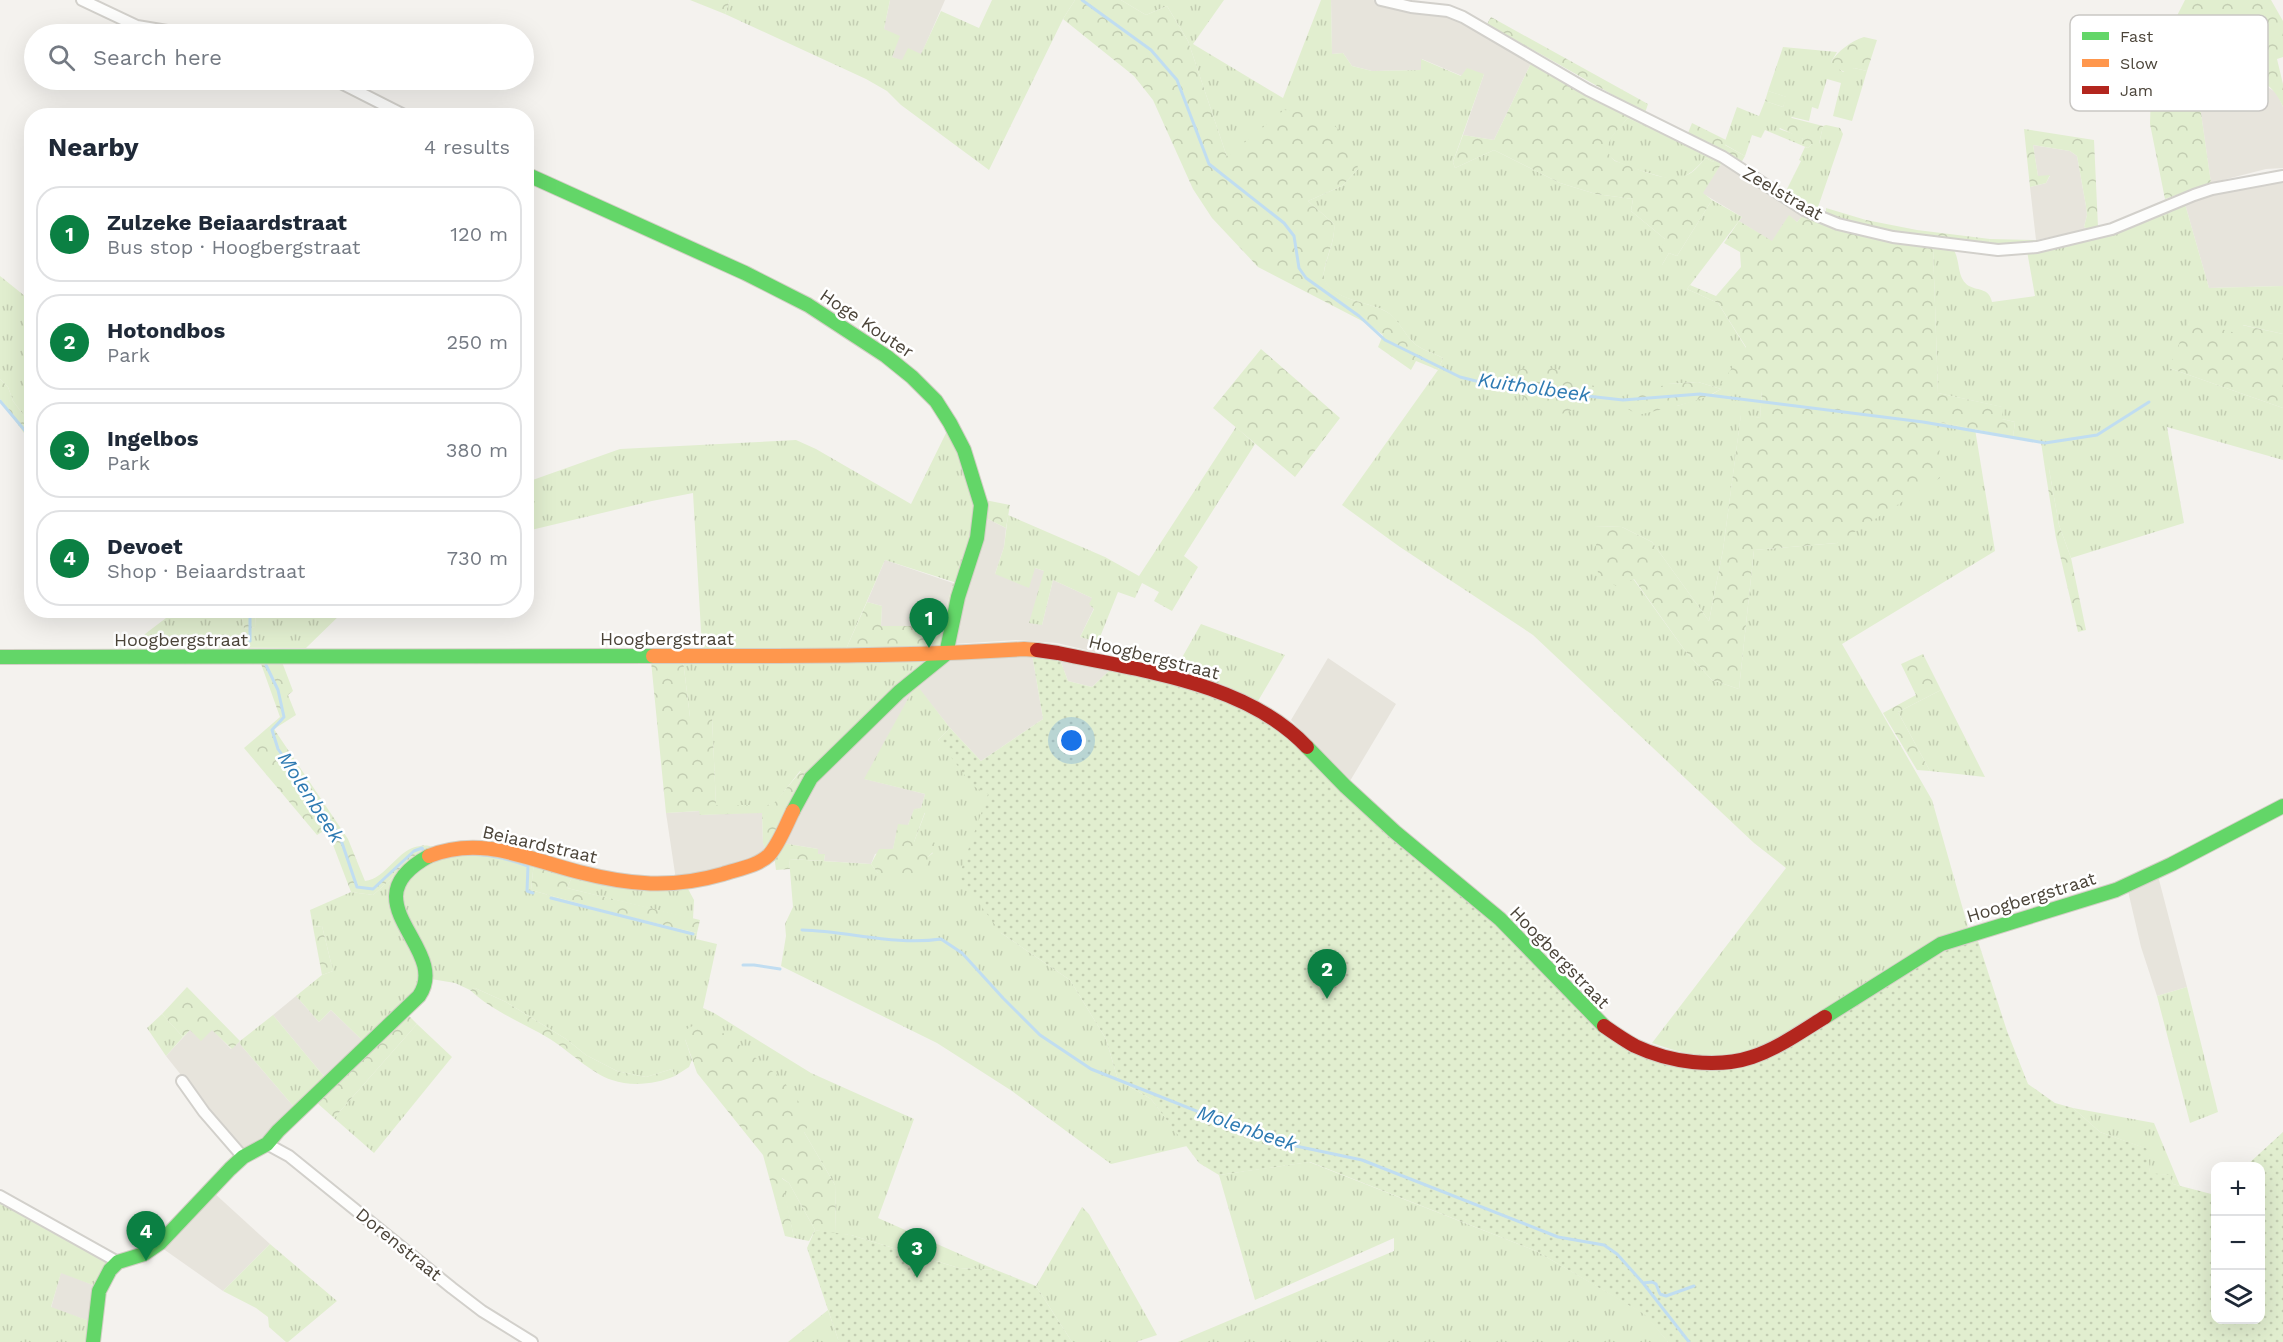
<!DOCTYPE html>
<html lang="en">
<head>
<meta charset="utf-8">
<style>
  :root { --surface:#fff; --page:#f2f2f3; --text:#1f2937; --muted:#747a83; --line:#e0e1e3; --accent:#0b8043 }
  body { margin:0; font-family:"Work Sans",sans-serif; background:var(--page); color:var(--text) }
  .controls { position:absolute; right:18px; bottom:18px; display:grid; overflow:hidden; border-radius:12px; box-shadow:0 6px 24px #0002 }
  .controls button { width:54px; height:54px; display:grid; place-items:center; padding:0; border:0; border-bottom:2px solid var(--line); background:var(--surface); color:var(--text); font:30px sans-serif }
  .you { position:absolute; left:1072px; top:741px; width:21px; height:21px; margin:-15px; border:4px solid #fff; border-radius:50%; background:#1a73e8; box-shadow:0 0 0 9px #1a73e833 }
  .badge { display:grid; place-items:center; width:39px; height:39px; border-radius:50%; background:var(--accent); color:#fff; font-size:20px; font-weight:700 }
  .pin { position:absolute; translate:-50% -50px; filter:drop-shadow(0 2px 3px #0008) }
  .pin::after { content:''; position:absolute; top:32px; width:21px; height:18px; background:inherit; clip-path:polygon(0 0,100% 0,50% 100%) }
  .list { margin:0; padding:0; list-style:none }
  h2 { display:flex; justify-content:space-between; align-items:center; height:78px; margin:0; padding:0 24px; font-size:26px }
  h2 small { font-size:20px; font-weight:400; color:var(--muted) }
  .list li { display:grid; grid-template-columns:39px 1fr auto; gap:18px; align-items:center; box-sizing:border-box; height:96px; margin:0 12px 12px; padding:0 12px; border:2px solid var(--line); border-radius:24px }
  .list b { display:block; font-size:22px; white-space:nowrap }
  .list p { margin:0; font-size:20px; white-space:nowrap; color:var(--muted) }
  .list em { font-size:20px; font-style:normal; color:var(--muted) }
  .icon { flex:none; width:33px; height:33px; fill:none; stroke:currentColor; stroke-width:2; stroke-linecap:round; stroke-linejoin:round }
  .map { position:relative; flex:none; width:2283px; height:1342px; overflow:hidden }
  .search { position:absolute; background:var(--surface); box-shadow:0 6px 24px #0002; left:24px; top:24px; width:510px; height:66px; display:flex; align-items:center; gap:15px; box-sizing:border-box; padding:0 21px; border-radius:33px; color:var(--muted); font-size:22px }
  .panel { position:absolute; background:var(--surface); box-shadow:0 6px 24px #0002; left:24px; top:108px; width:510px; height:510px; border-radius:24px }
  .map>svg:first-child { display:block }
  .residential { fill:#e7e4dc }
  .grass { fill:url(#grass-tufts); fill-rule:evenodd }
  .forest { fill:url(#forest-crowns) }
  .park { fill:url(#park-dots) }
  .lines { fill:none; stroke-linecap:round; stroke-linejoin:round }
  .stream { stroke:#c0ddf1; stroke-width:3 }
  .street-casing { stroke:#d2d0cb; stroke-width:14 }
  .fast-casing { stroke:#d3cfc5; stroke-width:16 }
  .slow-casing { stroke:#d3cfc5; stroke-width:16 }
  .jam-casing { stroke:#d3cfc5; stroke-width:16 }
  .street { stroke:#fdfdfc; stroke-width:10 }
  .fast { stroke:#63d668; stroke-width:14 }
  .slow { stroke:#ff974d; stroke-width:14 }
  .jam { stroke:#b3261e; stroke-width:14 }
  .labels { text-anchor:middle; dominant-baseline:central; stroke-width:5; stroke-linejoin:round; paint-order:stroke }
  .street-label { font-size:18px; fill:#4b4439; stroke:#fff }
  .water-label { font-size:20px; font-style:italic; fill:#2e7ab2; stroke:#fff }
  .key { fill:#fff; stroke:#c9c7c4; stroke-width:1.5 }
  .key-label { font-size:16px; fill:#4b4439 }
</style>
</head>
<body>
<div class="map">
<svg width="2283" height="1342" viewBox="0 0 2283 1342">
  <defs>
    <pattern id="grass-tufts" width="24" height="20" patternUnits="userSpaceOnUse" patternTransform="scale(1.5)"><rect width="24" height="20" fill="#e1eecf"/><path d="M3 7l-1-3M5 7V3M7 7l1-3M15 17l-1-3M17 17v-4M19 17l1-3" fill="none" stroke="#c3cdb2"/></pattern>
    <pattern id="forest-crowns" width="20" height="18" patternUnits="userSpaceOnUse" patternTransform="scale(1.5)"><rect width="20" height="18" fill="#e1eecf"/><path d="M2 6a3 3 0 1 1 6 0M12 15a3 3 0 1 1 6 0" fill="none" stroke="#c3cdb2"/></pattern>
    <pattern id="park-dots" width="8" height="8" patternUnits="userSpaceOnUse" patternTransform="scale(1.5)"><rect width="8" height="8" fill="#e1eecf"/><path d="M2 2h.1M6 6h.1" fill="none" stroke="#c3cdb2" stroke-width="1.8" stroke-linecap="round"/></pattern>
  </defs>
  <rect width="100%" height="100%" fill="#f4f2ee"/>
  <path class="residential" d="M890,0H945L921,55L902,61L892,57L884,29Z
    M1331,0H1373L1419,12L1448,13L1533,59L1494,140L1463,135L1484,74L1462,76L1422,59L1421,70L1372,71L1352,66L1343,53L1332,54Z
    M2252,77L2277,93L2283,107V168L2266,169L2211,183L2199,99L2222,92L2226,99L2239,79Z
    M2033,145L2070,151L2077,156L2086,206L2087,215L2084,227L2088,229L2036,240L2030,187L2046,183L2050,176H2038Z
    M1723,161L1805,213L1797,222L1789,216L1772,242L1739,221L1742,217L1702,193Z
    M2283,179V286L2209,288L2185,204L2206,194Z
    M986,518L1006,528L1004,547L995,574L1035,568L1044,571L1042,625L1053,580L1092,598L1094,608L1080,637L1096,641L1095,652L1057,643L1016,640L953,644L961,602Z
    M885,560L953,583L942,624L915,619L913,626H881L882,606L867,602Z
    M1032,654L1043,719L981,761L950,728L916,685L865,779L925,794L921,808L914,810L908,825L896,835L893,850L875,854L871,864L824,861L825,855L817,854L818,849L782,843L815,781L916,684L954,657Z
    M1059,657L1111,669L1092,687L1068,681Z
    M1328,658L1396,704L1350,781L1291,720Z
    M700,811V815L762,812L763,842L766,852L750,860L676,880L666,813Z
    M2158,876L2187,987L2157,996L2141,947L2128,891Z
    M296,996L319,1022L331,1010L366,1044L327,1080L273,1015Z
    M212,1029L231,1049L240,1041V1044L294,1107L263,1137L242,1152L166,1056L190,1030Z
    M213,1192L270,1244L223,1291L162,1248Z
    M61,1272L98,1287L92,1322L51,1308Z"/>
  <path class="grass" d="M730,0H890L884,29L900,36L892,57L902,60L908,48L921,54L941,11L979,28L992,0H1075L1063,19L989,170L901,105L887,91L866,79L725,14Z
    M1121,0H1224L1193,44L1283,98L1321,0H1331L1332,54L1343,53L1352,66L1372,71L1421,70V59L1461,76L1467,68L1484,74L1453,162L1455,168L1494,150L1560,183L1596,194L1633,199L1631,211L1665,239L1662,265L1669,253L1677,256L1712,200L1742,217L1687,289L1718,303L1746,348L1762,391L1760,418L1741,415L1723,550L1709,621L1652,542L1622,527L1595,526L1686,652L1712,680L1739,689L1754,550L1837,543L1939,422L1975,429L1995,551L1842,644L1932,800L1968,927C1948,937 1926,945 1906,957C1851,989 1788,1050 1723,1056C1698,1058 1675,1051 1652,1043L1786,868L1754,843L1533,635L1400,547L1342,505L1438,370L1443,358C1434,353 1421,350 1414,343C1404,334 1398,319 1387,312C1371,302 1329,300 1324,278C1322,266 1336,242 1334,224L1308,201L1342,186L1358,169L1227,157L1188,41L1167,6L1146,15ZM1698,382L1721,389L1711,395L1677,406L1668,384Z
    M1783,47L1837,52L1831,62L1843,72L1854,68L1867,71L1852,121L1833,116L1841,83L1827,79L1818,109L1812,107L1809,121L1792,117L1779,129L1797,135L1803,139L1801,145L1765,130L1761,138L1752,135L1745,156L1724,144L1737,107L1759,116L1765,101L1783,107L1786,97L1768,91Z
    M1628,118L1660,133L1663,128L1716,157L1713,162L1706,158C1697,167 1689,177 1676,179C1666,180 1623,165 1614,160C1610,157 1607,154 1607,149C1608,137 1620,127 1628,118Z
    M1826,125L1840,128L1843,134L1817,210L1785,193L1801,161L1799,160L1805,147L1808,148L1812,144H1819L1823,126Z
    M2185,204L2209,288L2283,286V334L2243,325L2240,334L2169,368L2283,408V460L2167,427L2184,523L2071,558L2059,525L2049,469H2045L2041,442L2013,437L2015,422L2002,419V407L1938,393L1933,246L1953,249C1961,260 1956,278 1969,286C1979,291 1989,288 1992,302L2035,296L2027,251Z
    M1826,208L1866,220L1864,225L1826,214Z
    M1990,239L2036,240V243L2011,245H1989Z
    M0,276L31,301V425L13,401L8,387L0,379Z
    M949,427L978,505L960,584L885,560L846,649L702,648L693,493L652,501L527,531V482L620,449L796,440L816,449L911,504Z
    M1236,427L1255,444L1184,556L1198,567L1172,611L1154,601L1159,592L1142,583L1135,598L1118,592L1098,642L1080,637L1094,609L1089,604L1092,598L1053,580L1042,625L1029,623L1044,571L1035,568L1029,588L995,574L1004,547L1008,515L1105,557L1139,576Z
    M160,611H241L244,629L255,627L256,611H344L306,648L128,647L166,618Z
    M1201,624L1285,655L1258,701L1224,685L1175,670Z
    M920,658L927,661L812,771H800L775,803L768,805H716L712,717H690L683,660Z
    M916,684L950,728L938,740L988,793L1001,933L1070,980L1106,1039L1118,1080L1151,1099L1187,1146L1111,1164L1012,1091L937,1043L781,966L786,936L785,924L793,907L789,859L871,864L878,873L928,857L933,853L921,842H914L925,813L914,809L921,808L925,794L864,779Z
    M1941,690L1985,777L1930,771L1898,712Z
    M471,850L534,862L531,890L609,912L697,933L696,939L717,944L703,1008L714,1013L811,1073L914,1119L878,1218L996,1270L959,1268L851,1235L836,1234L835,1185L804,1132L685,1039L692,1060L689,1067L675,1076L672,1069L646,1077L617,1071L586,1055L566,1039L506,1002L475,988L470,990L455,983L431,979L402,917L400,901L406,880L428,859Z
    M401,870L396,887L419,960L422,985L366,1044L331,1010L319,1022L296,996L322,975L333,971L322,926L313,927L310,910L351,892L373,895Z
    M574,873L687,887L694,900L693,919L567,888Z
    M2187,987L2218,1112L2190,1123L2157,996Z
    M162,1014L183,1037L166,1056L147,1028Z
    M273,1015L327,1080L294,1107L240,1044V1041Z
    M417,1024L452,1057L374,1153L334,1118Z
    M2073,1108L2154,1123L2180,1186L2173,1184L2168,1175L2150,1174L2147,1149L2100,1132Z
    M1309,1162L1536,1251L1645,1314L1668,1342H1178L1394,1251V1238L1255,1300L1219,1175Z
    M781,1178L789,1183L815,1230L809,1241L794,1238Z
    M0,1197L110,1260L98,1287L61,1273L51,1307L92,1322L90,1342H0Z
    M1082,1207L1089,1214L1157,1335L1136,1342H1072L1036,1286Z
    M270,1244L337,1301L288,1342H286L269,1327L268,1317L256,1308L223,1291Z
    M828,1310L839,1342H788Z"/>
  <path class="forest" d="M690,0H730L725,14Z
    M1075,0H1121L1146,15L1167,6L1188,41L1227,157L1284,110C1311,112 1343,123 1355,150C1357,156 1357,163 1358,169L1342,186L1308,201L1334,224C1336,242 1322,265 1324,277C1329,300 1371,302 1387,312C1398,318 1404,334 1414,343C1421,350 1434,353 1443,358L1438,370L1416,361L1411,370L1378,347L1383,335L1368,324L1258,267L1212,218L1193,189L1153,100L1134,76L1063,19Z
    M2185,0H2271L2283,21V57L2277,59L2283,84V107C2275,88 2262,76 2240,79L2242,92L2226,99L2222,92L2199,99L2211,183L2165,199L2150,124L2151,89L2159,51Z
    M1491,17L1648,104L1645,113L1487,24Z
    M1864,37L1877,40L1867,71L1854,68L1847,73L1834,67L1831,62C1838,51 1851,41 1864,37Z
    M1533,59L1663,128L1661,134L1628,118C1617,131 1597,147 1615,161C1636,167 1669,186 1689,174C1695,171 1701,163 1706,158L1713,162L1716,157L1723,161L1703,193L1712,200L1677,256L1669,253L1662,265L1654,261L1665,239L1631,211L1633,199L1596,194L1560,183L1494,150L1455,168L1453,162L1463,135L1494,140Z
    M1768,91L1787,97L1783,107L1765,101Z
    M1784,116L1823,126L1819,144H1812L1808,148L1801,145L1803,139L1776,126V122Z
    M1692,123L1726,140L1725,145L1745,156L1741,163L1688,133Z
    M2024,129L2094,140L2098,227L2088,229L2084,227L2087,215L2086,206L2077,156L2070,151L2033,145L2038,176L2050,175L2046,183L2030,187Z
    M1805,213L1933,246L1938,393L2003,407L2002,419L2015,422L2013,437L1939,422L1940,478L1837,543L1754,550L1739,689L1712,680L1686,652L1634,579L1616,586L1598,574L1595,526L1622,527L1652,542L1709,621L1723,550L1741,414L1760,418L1762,391L1721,384L1746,347L1718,303L1687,289L1690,285L1716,296L1741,267L1740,252L1724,243L1739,221L1772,241L1789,215L1797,222Z
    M1866,220L1917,230L1990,239L1989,245L1896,234L1864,225Z
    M2189,320L2239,334L2242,325L2283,334V408L2169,368Z
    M1261,349L1340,418L1295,477L1213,408Z
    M1533,366L1562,370L1596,387L1588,404C1578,407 1566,414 1556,415C1539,416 1515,390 1507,377L1519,370Z
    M0,379L8,387L13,401L31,425V443L0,399Z
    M1698,382L1721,389C1696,404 1666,408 1638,415L1628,409V396L1668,384Z
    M2045,469H2049L2059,525L2071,558L2086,630L2078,632L2056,538Z
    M985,500L1010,505L1006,528L986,518Z
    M953,583L960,584L943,645L846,649L867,602L882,606L881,626H912L915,619L942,624Z
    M241,611H256L255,627L244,629Z
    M1923,654L1941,690L1898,712L1930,771L1917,770L1883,713L1916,695L1901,664Z
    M683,660L690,717H712L716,805H768L775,802L801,771H812L766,852L763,843L762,813L700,815L699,811L666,813L651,661Z
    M260,661L282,662L293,691L288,695L296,715L274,729L348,839L365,881C386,879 398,848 420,846C425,845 430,846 435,847L401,870L373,895L351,892L327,829L317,835L244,748L280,717Z
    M914,809L925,812L914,842H934L937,848L928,857C927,872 922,876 910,884L878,873L871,864L879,849H893L898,824L908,825Z
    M782,843L818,849V854H825L824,861L789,859L790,869L776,870L774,855Z
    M534,862L574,873L567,888L700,920L697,933L609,912L531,890Z
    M322,926L333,971L322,975L313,927Z
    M187,987L240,1041L232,1049L212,1030L201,1041L190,1030L183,1037L162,1014Z
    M475,988L506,1002L566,1039L586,1055L617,1071L646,1077L672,1069L675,1076C656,1084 632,1087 612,1080C592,1074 568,1050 550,1039C522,1022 495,1013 470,990Z
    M408,1015L417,1024L334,1118L315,1101Z
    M700,1022L727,1035L782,1079L812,1120L804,1132L835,1185L836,1234L815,1230L789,1183L782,1178L794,1238L785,1236L763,1155L697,1073L685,1039L687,1029Z"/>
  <path class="park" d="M1032,654L1059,657L1068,681L1092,687L1111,669L1199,689L1264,718L1509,935L1626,1045L1742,1064L1870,994L1945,951L1966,942L1978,941L2007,1031L2028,1084L2055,1103L2073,1108L2100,1132L2148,1149L2150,1173L2169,1175L2173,1184L2215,1195L2216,1320H2260V1166H2246L2283,1132V1342H1668L1644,1314L1536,1251L1310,1162L1219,1175L1199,1163L1151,1099L1118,1080L1106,1039L1070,980L1001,933L959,876L988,794L973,786L938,740L950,728L981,761L1043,719Z
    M815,1230L851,1235L959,1268L996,1270L1036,1286L1072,1342H839L807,1248Z"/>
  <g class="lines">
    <path class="stream" d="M1082,0L1151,50L1177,80L1209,164L1284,223L1294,236L1299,268L1306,278L1359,316L1385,340L1460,377L1480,382L1549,387L1587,396L1623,400L1700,394L1923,422L2045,443L2097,435L2149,402
      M0,401L32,439
      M250,610V641
      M266,665L278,690L284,717L272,730L278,749L339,834L357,887L373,889L414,851L422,848L424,852
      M449,855C476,852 500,856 525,865L528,866L527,891L533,893
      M551,898L693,934
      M802,930C848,931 896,946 941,939L962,953L1003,998L1040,1035L1091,1069L1272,1141L1362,1160L1558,1237L1604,1245L1617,1254L1643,1283L1689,1342
      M743,965H754L780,969
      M1643,1283L1652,1282L1656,1284L1660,1294L1666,1296L1694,1286"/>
    <defs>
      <path id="street" d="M82,0L137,26L185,34
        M1381,0L1411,7L1448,11L1463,17L1588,90L1723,157L1804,210L1838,224L1893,237L1998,250L2037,247L2112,229L2194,195L2212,189L2283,176
        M335,80L406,116
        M182,1081L204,1112L243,1157
        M267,1144L289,1156L452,1288L482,1311L532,1342
        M0,1196L118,1262"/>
      <path id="fast" d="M526,174L745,273L808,305L886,356L912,377L936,401L950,423L964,450L981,505L977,538L958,597L946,654
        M0,657L653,656
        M1307,747L1345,786L1395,832L1500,919L1604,1026
        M793,811L811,778L899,692L946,654
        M1825,1017L1941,944L2116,890L2172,864L2283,806
        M93,1342L99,1291L110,1270L118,1262L144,1254L160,1243L230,1169L243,1157L267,1144L278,1131L419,996C452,948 345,902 429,856"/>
      <path id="slow" d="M653,656C777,656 900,657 1024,649L1037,650
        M429,856C482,835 527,859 579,872C630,885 671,889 723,874C738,869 758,866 769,855C779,844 786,825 793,811"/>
      <path id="jam" d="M1037,650L1058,653C1141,671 1246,682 1307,747
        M1604,1026C1614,1033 1624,1040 1635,1046C1669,1062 1716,1069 1752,1057C1779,1048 1802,1031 1825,1017"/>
    </defs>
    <use href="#street" class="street-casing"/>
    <use href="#fast" class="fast-casing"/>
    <use href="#slow" class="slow-casing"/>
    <use href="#jam" class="jam-casing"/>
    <use href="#street" class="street"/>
    <use href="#fast" class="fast"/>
    <use href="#slow" class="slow"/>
    <use href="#jam" class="jam"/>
  </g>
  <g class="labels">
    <g class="street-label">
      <text transform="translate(1783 193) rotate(30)">Zeelstraat</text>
      <text transform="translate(867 323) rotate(34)">Hoge Kouter</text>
      <text x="667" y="638">Hoogbergstraat</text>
      <text x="181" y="639">Hoogbergstraat</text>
      <text transform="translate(1154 657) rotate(14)">Hoogbergstraat</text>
      <text transform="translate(540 844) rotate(13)">Beiaardstraat</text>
      <text transform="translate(2031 897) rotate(-17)">Hoogbergstraat</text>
      <text transform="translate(1560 957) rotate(46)">Hoogbergstraat</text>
      <text transform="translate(399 1244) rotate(39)">Dorenstraat</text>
    </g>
    <g class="water-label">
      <text transform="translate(1534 387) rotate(8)">Kuitholbeek</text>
      <text transform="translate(311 797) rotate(57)">Molenbeek</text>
      <text transform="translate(1247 1128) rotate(19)">Molenbeek</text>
    </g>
  </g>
  <rect x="2070" y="15" width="198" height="96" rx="9" class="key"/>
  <rect x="2082" y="32" width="27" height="8" fill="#63d668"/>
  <rect x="2082" y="59" width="27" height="8" fill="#ff974d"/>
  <rect x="2082" y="86" width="27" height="8" fill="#b3261e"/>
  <g class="key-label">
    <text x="2120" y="42">Fast</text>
    <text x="2120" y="69">Slow</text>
    <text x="2120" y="96">Jam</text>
  </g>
</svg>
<div class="controls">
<button>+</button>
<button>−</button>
<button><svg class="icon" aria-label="layers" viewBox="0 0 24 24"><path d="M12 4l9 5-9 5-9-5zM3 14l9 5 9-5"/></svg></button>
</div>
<div class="you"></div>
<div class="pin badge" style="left:929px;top:648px">1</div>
<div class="pin badge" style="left:1327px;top:999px">2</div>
<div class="pin badge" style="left:917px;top:1278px">3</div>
<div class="pin badge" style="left:146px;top:1261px">4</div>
<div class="search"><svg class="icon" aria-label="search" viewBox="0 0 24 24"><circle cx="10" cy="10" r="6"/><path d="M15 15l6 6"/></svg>Search here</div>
<section class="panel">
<h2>Nearby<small>4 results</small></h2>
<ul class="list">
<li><span class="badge">1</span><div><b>Zulzeke Beiaardstraat</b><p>Bus stop · Hoogbergstraat</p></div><em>120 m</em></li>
<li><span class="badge">2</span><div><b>Hotondbos</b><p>Park</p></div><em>250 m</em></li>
<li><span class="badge">3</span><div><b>Ingelbos</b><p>Park</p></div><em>380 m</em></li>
<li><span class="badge">4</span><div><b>Devoet</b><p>Shop · Beiaardstraat</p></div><em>730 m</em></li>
</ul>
</section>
</div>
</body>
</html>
